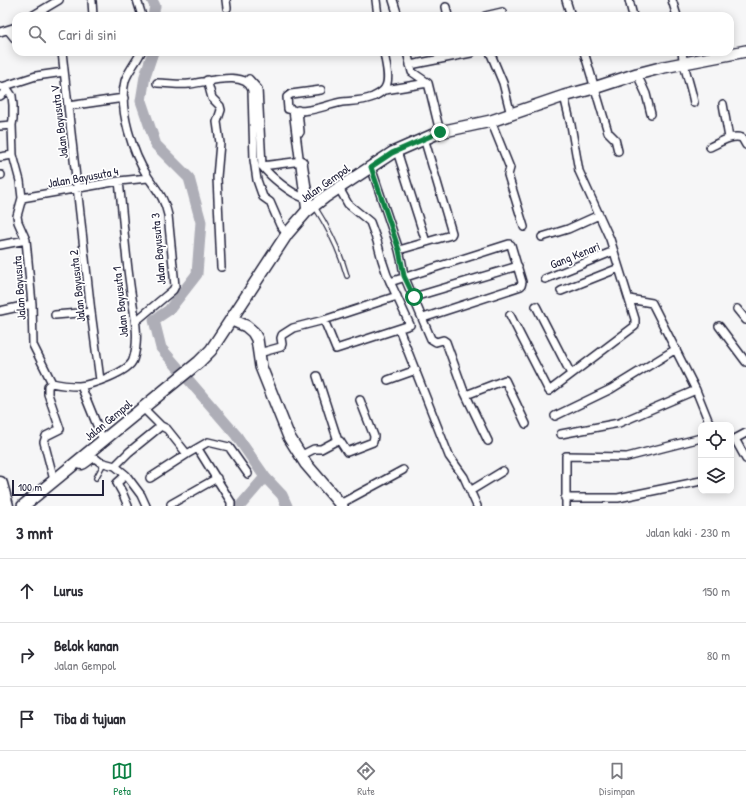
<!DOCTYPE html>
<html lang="id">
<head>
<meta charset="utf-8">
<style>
  :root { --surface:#fff; --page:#f7f7f7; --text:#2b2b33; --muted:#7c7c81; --line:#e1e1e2; --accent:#0b8043 }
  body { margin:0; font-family:"Patrick Hand",sans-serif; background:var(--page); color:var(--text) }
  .controls { position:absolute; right:12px; bottom:12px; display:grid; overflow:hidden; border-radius:8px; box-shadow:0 2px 10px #0003 }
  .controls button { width:36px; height:36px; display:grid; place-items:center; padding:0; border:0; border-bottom:1px solid var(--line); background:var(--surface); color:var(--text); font:20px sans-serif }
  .scale { position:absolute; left:12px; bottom:10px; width:92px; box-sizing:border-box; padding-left:4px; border:2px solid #22223b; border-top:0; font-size:11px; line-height:14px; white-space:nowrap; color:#22223b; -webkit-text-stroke:3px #fff; paint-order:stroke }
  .stop { position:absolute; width:12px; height:12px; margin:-9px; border:3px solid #0b8043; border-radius:50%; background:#fff }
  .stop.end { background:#0b8043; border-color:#fff; box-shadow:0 1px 4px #0008 }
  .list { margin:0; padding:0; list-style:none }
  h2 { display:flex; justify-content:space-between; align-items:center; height:52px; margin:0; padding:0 16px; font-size:17px }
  h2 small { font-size:13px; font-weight:400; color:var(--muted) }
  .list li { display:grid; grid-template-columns:26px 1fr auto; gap:12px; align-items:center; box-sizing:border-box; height:64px; padding:0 16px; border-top:1px solid var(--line) }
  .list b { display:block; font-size:15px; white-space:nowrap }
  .list p { margin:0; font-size:13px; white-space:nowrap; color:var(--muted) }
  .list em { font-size:13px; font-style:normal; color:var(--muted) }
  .icon { flex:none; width:22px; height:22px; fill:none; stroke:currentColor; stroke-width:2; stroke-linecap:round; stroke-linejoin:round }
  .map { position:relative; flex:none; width:746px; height:506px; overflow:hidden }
  .search { position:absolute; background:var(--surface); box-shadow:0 2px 10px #0003; left:12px; right:12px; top:12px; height:44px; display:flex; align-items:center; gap:10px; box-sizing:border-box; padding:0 14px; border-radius:12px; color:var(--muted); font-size:15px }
  .sheet { height:244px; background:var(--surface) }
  nav { display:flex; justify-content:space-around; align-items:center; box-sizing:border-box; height:56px; border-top:1px solid var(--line); background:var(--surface); font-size:11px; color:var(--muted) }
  nav a { display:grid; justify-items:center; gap:2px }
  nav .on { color:var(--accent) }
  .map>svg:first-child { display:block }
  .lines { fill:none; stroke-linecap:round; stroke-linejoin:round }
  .river { stroke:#aeaeb7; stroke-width:11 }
  .lane-casing { stroke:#22223b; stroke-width:6 }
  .street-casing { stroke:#22223b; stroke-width:10 }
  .secondary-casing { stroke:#22223b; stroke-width:14 }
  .highway-casing { stroke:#22223b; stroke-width:17 }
  .lane { stroke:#fff; stroke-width:3.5 }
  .street { stroke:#fff; stroke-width:7 }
  .secondary { stroke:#fff; stroke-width:11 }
  .highway { stroke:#fff; stroke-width:14 }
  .route { stroke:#0b8043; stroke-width:5 }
  .labels { text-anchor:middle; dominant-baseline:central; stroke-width:3.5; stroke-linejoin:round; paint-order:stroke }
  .street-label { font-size:12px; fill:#22223b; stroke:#fff }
</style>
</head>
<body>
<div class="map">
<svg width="746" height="506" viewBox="0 0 746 506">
  <rect width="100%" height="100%" fill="#f6f6f7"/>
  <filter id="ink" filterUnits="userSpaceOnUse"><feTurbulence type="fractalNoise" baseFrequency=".025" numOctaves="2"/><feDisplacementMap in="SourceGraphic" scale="8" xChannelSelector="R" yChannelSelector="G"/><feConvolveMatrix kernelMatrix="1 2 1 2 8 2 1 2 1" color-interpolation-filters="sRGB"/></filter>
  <g filter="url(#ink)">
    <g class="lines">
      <path class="river" d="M152,0L155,6L153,16
        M153,52L145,76L141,101L156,145L189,178L201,222L197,274L169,310L154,320L161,348L236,435L265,477L240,506
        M265,477L282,495L287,506"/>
      <defs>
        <path id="lane" d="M315,207C329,229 340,251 347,276
          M96,478L104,463"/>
        <path id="street" d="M137,0L142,16
          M226,0L227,8
          M376,0L378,16
          M393,0L398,16
          M566,0L571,16
          M629,0L633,16
          M672,0L677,16
          M92,1L93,16
          M446,7L448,16
          M32,16L59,0
          M485,16L502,12
          M8,30L16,40
          M0,32L16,27
          M62,52L91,312L100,380
          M407,52L412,72L428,83L429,87L440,132
          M490,52L503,83L511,115
          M584,52L608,132L615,139L618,151
          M682,52C684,70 691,86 694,103
          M410,65L471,53
          M637,74L646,94L651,114
          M249,79L258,89L262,166C271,177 290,193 304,198
          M207,80L212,98L220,106L221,110L217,122L220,143L217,177L221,267
          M157,83C168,83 178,85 189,84C204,83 246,69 252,90L254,160L257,180L263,197L270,202L280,225L287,234
          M0,86L8,90L12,96L13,105V119L12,125L13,155L20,181L22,198L17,216L18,222L26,240L32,304L33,345L52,383C60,385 71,386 79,386C91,385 129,372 133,360C141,336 133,309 130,285C125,250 123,216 119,181
          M2,87L36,76L64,72
          M321,90L291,94L287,97L288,109C305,115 326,105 342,102C352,101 364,101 373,97C377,95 383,92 385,88C391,79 385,62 384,52
          M385,90L428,83
          M0,96L8,90
          M723,104L729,138
          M68,106L124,98
          M293,110L306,212
          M298,110L300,132
          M491,121L510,168L508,175L524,227
          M0,126L12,125
          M710,147C719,143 732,134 742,138L746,145
          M397,151L426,242
          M0,157L13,155
          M303,162L310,207
          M262,166L302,161
          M371,167L399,250L402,263L404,276L431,339L436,342L443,340L446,342L463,389L488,441
          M0,175H1
          M22,198L119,181L148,178
          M542,237L568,229L599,215
          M0,245L26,240
          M399,250L451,235L452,233L424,138
          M545,279L614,251
          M390,282L509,244L511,245L522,282L521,286L423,318
          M561,291L619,268
          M414,297L518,266
          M629,299L652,303L696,390L710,425
          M536,306L571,374
          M737,309L746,320
          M0,311L32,304
          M55,315L91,312
          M510,315L549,391L635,326V319L610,239L579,171L571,125L564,96
          M324,320L336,349L410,325L387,275L382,260L377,241L370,222L348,204L339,188
          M136,321L173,290L175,286L168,215C164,197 158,192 148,177C133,154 118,109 125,81C127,73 137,61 141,52
          M719,326L746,362
          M399,329L449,456L464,477L477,506
          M259,353L281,347L282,344L281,338L282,335L293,328L324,320L397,296
          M317,376L338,441
          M388,380L416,370
          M52,383L48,386V394L60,429L46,436L44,442L54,480
          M81,386L103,440
          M466,395L505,380L526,424
          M143,408L161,426L167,429L187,454
          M555,416L611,389L676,349
          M561,434L619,423L696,390
          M735,439L746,459
          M731,441L746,433
          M198,449L231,502V506
          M300,456L314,449H321L336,441H340L347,452L373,442L374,436L360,400
          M75,463C85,470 85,461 95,458L100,462L115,466L126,475L141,495L146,506
          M115,466L129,452L161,426
          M126,475L117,483L122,492L128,506
          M150,478L187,454L208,442L229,447L248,474
          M470,491L503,471
          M565,498H618L701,481
          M171,504L217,478
          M340,504L403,470
          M566,506V456L627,457L701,438"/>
        <path id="secondary" d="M232,320L246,326L253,332L257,339L261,367L289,437L306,464L342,506
          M23,506L199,362L211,350L287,234L306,212L325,197L392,153L440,132L491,121L564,96L594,88L637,74L664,67L746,51"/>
        <path id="highway" d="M0,484L6,506"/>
      </defs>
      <use href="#lane" class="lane-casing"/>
      <use href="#street" class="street-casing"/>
      <use href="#secondary" class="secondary-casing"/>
      <use href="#highway" class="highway-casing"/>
      <use href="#lane" class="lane"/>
      <use href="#street" class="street"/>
      <use href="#secondary" class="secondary"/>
      <use href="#highway" class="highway"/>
    </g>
  </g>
  <g class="lines" filter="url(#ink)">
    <path class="route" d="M414,297L404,276L399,250L371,167L392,153L440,132"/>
  </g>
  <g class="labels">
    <g class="street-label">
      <text transform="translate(59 122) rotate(-97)">Jalan Bayusuta V</text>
      <text transform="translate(83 177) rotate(-10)">Jalan Bayusuta 4</text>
      <text transform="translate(325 183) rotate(-35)">Jalan Gempol</text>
      <text transform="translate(158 249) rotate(-95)">Jalan Bayusuta 3</text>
      <text transform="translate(575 255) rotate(-22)">Gang Kenari</text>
      <text transform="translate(77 286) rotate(-96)">Jalan Bayusuta 2</text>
      <text transform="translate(19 288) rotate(-94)">Jalan Bayusuta</text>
      <text transform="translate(120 302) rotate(-96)">Jalan Bayusuta 1</text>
      <text transform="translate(108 420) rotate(-39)">Jalan Gempol</text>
    </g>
  </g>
</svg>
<div class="controls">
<button><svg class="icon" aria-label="locate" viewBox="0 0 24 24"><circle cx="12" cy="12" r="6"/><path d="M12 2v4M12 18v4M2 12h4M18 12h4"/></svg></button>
<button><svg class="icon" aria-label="layers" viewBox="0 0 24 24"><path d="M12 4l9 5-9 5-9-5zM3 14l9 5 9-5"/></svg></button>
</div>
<div class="scale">100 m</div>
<div class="stop" style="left:414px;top:297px"></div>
<div class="stop end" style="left:440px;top:132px"></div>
<div class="search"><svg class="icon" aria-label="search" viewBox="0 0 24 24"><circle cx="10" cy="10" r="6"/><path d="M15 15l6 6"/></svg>Cari di sini</div>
</div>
<section class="sheet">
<h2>3 mnt<small>Jalan kaki · 230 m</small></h2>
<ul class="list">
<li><svg class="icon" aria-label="ahead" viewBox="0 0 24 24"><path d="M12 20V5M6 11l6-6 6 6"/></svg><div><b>Lurus</b></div><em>150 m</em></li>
<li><svg class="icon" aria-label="right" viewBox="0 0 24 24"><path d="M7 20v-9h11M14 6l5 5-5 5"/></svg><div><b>Belok kanan</b><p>Jalan Gempol</p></div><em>80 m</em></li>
<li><svg class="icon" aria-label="arrive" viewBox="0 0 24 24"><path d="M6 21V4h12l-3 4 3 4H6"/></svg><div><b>Tiba di tujuan</b></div></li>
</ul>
</section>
<nav>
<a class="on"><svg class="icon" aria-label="map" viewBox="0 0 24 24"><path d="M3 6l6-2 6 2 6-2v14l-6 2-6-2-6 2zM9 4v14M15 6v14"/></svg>Peta</a>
<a><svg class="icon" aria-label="directions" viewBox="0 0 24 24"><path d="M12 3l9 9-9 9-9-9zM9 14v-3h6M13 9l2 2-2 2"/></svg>Rute</a>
<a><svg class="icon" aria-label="saved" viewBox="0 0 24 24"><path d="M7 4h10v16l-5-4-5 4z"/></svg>Disimpan</a>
</nav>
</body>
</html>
